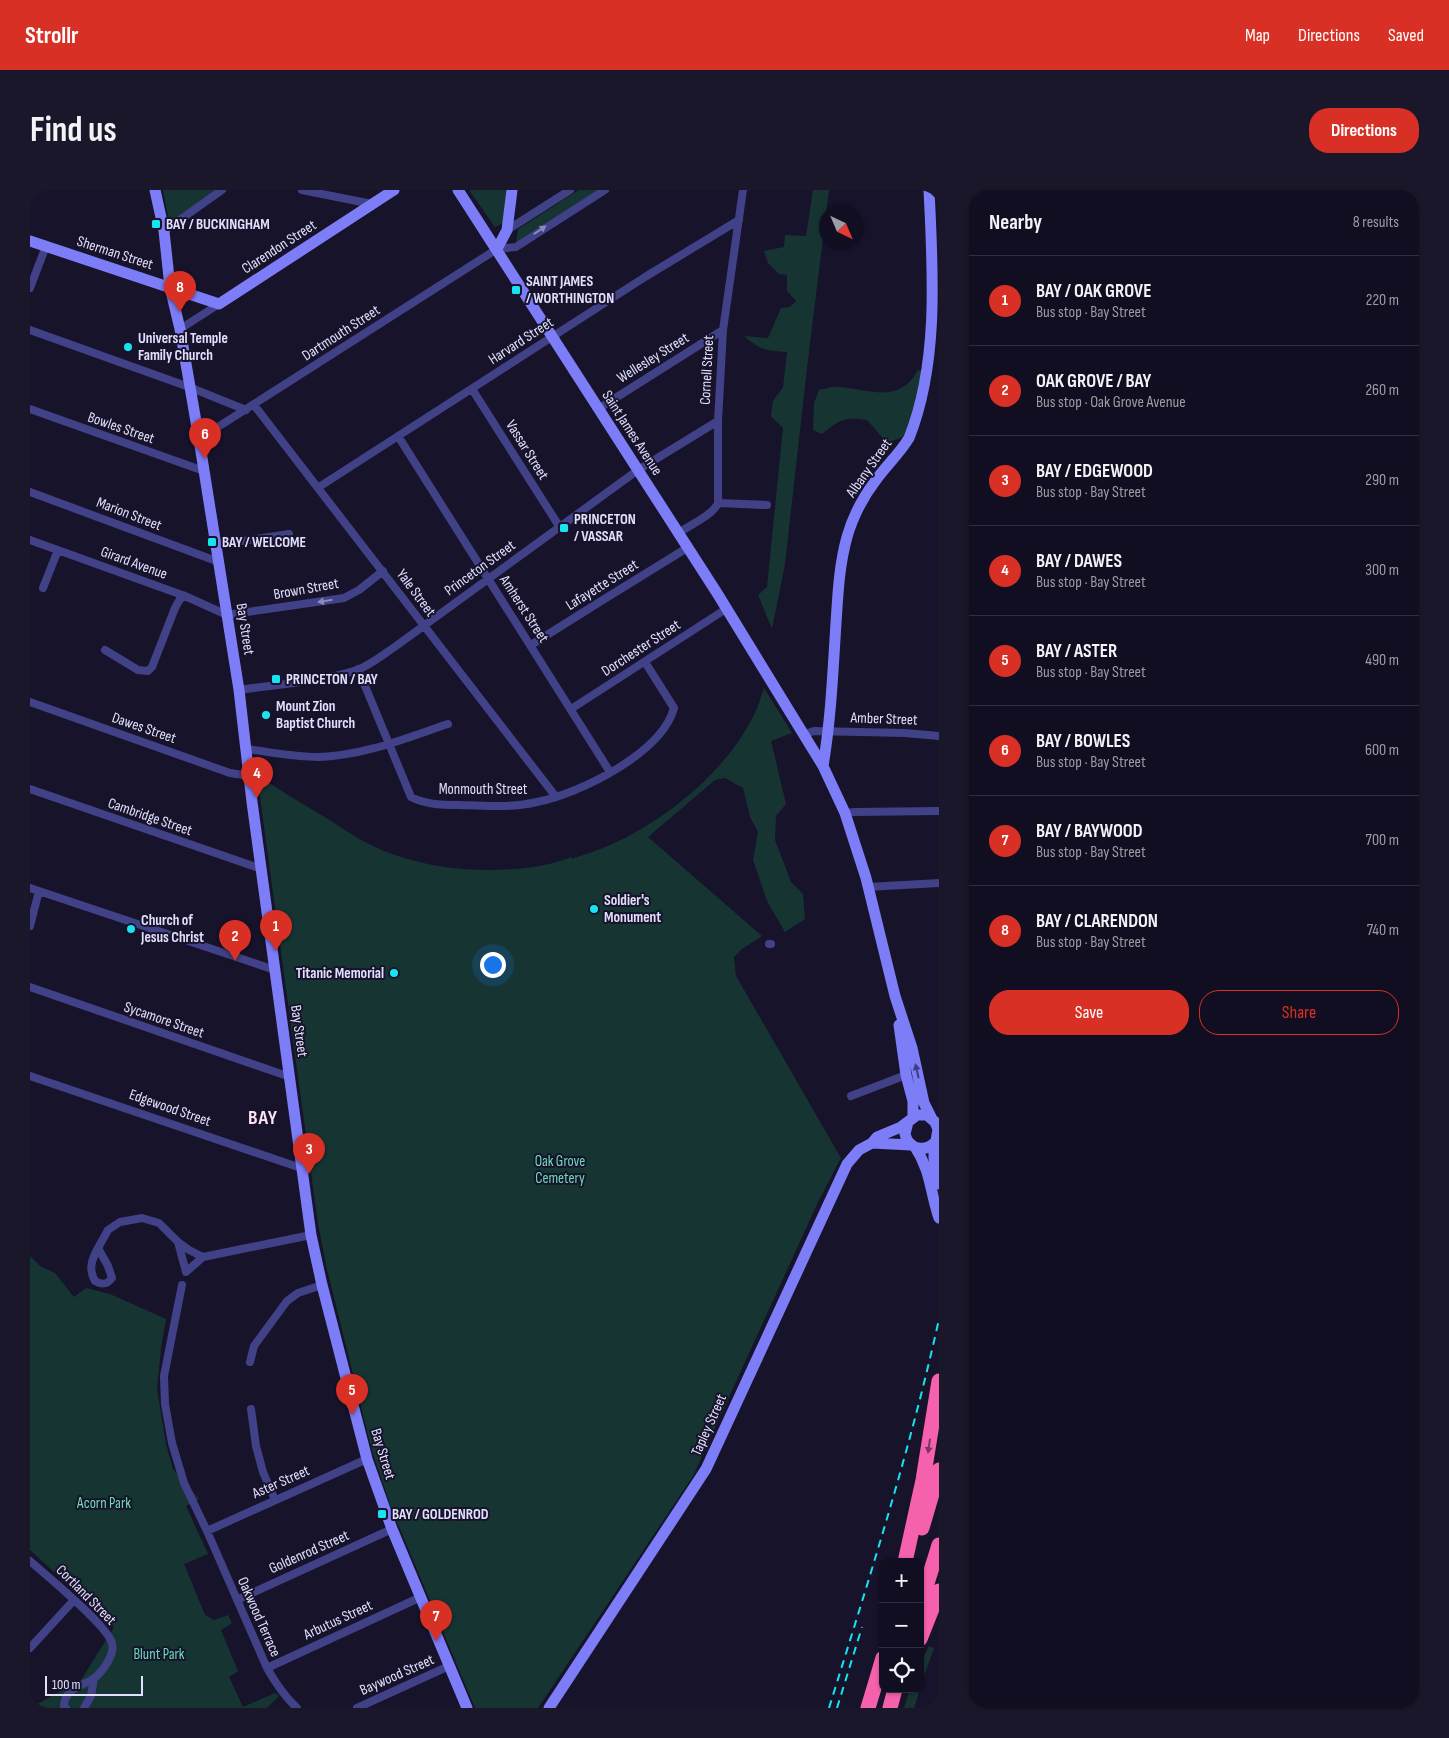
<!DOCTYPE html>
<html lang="en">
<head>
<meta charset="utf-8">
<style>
  :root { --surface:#100e20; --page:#191729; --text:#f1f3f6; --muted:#9c9ca5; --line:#302e3e; --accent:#d93025 }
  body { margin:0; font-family:"Sofia Sans Condensed",sans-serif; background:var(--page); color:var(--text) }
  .controls { position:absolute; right:15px; bottom:15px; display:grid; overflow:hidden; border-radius:10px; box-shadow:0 1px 4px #0004 }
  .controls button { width:45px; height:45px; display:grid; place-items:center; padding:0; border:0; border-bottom:1px solid var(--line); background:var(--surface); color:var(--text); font:25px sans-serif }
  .compass { position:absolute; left:789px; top:15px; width:45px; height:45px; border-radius:50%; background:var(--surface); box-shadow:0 1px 4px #0004; rotate:136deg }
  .scale { position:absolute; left:15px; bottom:12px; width:98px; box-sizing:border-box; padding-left:5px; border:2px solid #e1dffd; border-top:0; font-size:14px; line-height:18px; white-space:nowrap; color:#e1dffd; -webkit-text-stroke:4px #16132b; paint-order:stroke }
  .you { position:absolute; left:462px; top:774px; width:18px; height:18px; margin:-12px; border:4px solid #fff; border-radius:50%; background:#1a73e8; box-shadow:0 0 0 8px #1a73e833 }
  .badge { display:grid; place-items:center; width:32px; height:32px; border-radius:50%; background:var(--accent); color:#fff; font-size:16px; font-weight:700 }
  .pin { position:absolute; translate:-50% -41px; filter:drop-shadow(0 1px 2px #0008) }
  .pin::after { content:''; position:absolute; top:26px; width:18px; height:15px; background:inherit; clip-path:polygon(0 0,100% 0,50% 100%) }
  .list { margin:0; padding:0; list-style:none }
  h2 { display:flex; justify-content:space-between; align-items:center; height:65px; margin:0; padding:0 20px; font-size:21px }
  h2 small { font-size:16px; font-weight:400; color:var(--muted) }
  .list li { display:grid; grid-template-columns:32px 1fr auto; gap:15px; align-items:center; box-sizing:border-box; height:90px; padding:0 20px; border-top:1px solid var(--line) }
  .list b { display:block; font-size:19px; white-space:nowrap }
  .list p { margin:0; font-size:16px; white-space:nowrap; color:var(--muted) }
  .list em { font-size:16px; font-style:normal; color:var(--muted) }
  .actions { display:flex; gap:10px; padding:15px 20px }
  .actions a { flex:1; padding:11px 0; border:1px solid var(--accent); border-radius:20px; text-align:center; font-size:18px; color:var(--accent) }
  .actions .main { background:var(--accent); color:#fff }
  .icon { flex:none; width:28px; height:28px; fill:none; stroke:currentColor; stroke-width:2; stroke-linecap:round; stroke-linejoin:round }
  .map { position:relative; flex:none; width:909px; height:1518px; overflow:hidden; border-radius:20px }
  header { display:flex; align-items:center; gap:30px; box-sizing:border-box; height:70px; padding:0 25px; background:var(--accent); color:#fff }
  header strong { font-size:24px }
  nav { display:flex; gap:28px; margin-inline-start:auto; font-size:18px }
  .intro { display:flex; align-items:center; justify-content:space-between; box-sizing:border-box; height:120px; padding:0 30px }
  h1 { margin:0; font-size:35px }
  .button { padding:12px 22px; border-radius:20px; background:var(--accent); color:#fff; font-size:18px; font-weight:700 }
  main { display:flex; gap:30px; padding:0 30px }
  aside { flex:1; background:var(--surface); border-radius:20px; box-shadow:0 1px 4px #0004 }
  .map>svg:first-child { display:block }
  .green { fill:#163532 }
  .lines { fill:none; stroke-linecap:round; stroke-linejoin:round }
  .street { stroke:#414187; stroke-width:8 }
  .secondary { stroke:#7c7df7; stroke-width:11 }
  .highway { stroke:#f661ae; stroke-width:15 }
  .rail { stroke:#17e3f1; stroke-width:2; stroke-dasharray:8 6; stroke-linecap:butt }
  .oneway { fill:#8988bc }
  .oneway2 { fill:#3f3d7d }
  .oneway3 { fill:#7b3666 }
  .poi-dot { fill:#17e3f1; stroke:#16132b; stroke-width:2 }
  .labels { text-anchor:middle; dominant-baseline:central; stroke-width:4; stroke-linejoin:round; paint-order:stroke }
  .poi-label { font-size:15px; font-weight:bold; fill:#e1dffd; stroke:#16132b; text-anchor:start }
  .street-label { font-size:15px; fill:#e1dffd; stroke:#16132b }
  .park-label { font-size:15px; fill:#6ddbbb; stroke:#16132b }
  .district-label { font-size:20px; font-weight:bold; letter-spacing:1px; fill:#fde1f4; stroke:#16132b }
</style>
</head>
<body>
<header>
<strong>Strollr</strong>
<nav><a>Map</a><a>Directions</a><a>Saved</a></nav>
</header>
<div class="intro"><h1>Find us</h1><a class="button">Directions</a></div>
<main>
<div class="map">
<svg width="909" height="1518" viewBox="0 0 909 1518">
  <rect width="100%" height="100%" fill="#16132b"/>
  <path class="green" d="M133,0H189L139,32Z
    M439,0H477L473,33L465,37Z
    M549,0H569L486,53L488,39Z
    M783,0H799L777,178L755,374L742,439L728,405L737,397L753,238L741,226L743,211L753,197L757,162C735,160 732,161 714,146L738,148L751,118L760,117L766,111L757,101V85L749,84L738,73L734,61L754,57L755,45L776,46Z
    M888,180L900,182L889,215L873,247L857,253L837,230C813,227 811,229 792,244L783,240L784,213L789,200C794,199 799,197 804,197C837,197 868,217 888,180Z
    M734,498L762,543L741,551L756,614L746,626L745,650L761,692L773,704L775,729L755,742L737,711L723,670L728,642L720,627L713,598L695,588L685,590L618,647L732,746L712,759L704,767L706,786L811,968L788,1012L663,1286L508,1518H445L362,1320L342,1261L296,1075L288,1034L227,585C250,600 274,615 298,629C316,641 334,653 354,661C389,675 429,681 467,680C491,679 518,677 541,667L542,669C562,662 584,655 602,644C652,617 700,574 725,523C729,515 731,506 734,498Z
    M0,1066L10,1076L25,1083L44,1107L56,1098L80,1104L136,1129L131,1158L127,1199L136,1254L143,1279L169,1309L156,1316L178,1364L154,1374L175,1425L184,1430L198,1425L202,1433L191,1440L208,1481L199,1487L213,1517L245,1503L249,1506L237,1518H0L51,1490L84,1437L0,1360Z
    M899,1456L904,1458L890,1497V1474Z
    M880,1499H890L884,1518H874Z"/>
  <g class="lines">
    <path class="street" d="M272,0L342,14
      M477,40L540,0
      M134,41L192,0
      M0,98L16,56
      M150,139L189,114
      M0,140L159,197L216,220
      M442,199L529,336
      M224,215L526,607
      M0,219L174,281
      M568,219L693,140
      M368,246C438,358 510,470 580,582
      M169,249L467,59L486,57L575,0
      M289,297L615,87L709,30
      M0,302L189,372
      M688,313L737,315
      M648,343C659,336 683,325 688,313V231L693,140L713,0
      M0,350L155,406L197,425L314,408L329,400L353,381
      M186,355L259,344
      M13,398L28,360
      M501,455L576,408L657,358
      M75,460L108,480L118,481L122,477L145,418L150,409L155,406
      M328,479L381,607C396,615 414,615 430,615C455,616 482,618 507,612C549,604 632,563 644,518L615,472
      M209,500C248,494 290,492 327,480C341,475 354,464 366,456L608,280L688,231
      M0,512L200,583L220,586
      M541,519L696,419
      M775,544L784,541L875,543L909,546
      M216,559C240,562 264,567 288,567C333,566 376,548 418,534
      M0,599L232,679
      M815,623L824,622L909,621
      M838,697L909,693
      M0,698L245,780
      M0,736L9,701
      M739,754H741
      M0,797L260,887
      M0,886L271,978
      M821,906L876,885
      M148,1052L156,1082L173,1067L281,1045
      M68,1058C62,1069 58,1079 65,1091C72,1095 77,1095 82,1088L78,1076L68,1058L78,1040L90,1032L112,1028L129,1033L148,1052L159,1060L173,1067
      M152,1095L134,1186L135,1214L142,1253L154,1293L177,1341L237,1478C246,1494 254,1506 267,1518
      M220,1172L224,1156L257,1111L268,1103L292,1095
      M221,1219L226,1256L233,1282L245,1310
      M177,1341L337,1269
      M0,1371C17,1386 76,1434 82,1453C85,1464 73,1482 63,1489C52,1496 34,1499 34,1516L36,1518
      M207,1410L362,1339
      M0,1458L44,1410
      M237,1478L391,1407
      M54,1518L61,1506L64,1488
      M327,1518L419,1476"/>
    <path class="secondary" d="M125,0L134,41L140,97L150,139L169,249L209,500L222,612L281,1045L292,1095L337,1269L362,1339L437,1518
      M428,0L687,403L793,576L815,623L836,688L865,806L882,858L894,913L901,927
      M0,51L189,114L364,0
      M467,59L477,40L482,0
      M793,576C801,529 803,480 806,433C808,403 809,376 817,347C823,326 833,307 846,290C856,276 870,263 879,248C909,173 903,82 899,0
      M869,835L876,885L883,911V927
      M842,953L881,955
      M904,954V968L909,994
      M885,957C901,981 900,1002 909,1028
      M519,1518L676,1279L817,974L829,960L842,953L847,947L871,937L887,925H897L905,932L908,939L906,951C896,963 879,960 875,944L878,932"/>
    <path class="highway" d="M892,1338L909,1280
      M875,1372L893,1290L909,1191
      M890,1416L909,1355
      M890,1449L909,1401
      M838,1518L853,1468
      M860,1518L865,1499"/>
    <path class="rail" d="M799,1518C839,1389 880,1261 909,1129
      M807,1518L832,1437"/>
  </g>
  <defs><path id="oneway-solid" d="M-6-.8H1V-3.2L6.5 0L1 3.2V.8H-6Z" transform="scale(1.25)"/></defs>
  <g class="oneway">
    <use href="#oneway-solid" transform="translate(510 40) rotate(-34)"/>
    <use href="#oneway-solid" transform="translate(295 411) rotate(171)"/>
  </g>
  <use class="oneway2" href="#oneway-solid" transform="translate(887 881) rotate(-103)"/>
  <use class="oneway3" href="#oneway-solid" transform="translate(899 1256) rotate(98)"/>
  <g class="poi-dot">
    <rect x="121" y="29" width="10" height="10" rx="2.5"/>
    <rect x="481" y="95" width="10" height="10" rx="2.5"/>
    <circle cx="98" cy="157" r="5"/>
    <rect x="529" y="333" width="10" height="10" rx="2.5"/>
    <rect x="177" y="347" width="10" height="10" rx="2.5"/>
    <rect x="241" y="484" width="10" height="10" rx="2.5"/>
    <circle cx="236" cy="525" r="5"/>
    <circle cx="564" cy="719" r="5"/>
    <circle cx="101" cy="739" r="5"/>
    <circle cx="364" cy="783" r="5"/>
    <rect x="347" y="1319" width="10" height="10" rx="2.5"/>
  </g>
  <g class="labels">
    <g class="poi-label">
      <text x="136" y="34">BAY / BUCKINGHAM</text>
      <text x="496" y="91">SAINT JAMES<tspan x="496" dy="17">/ WORTHINGTON</tspan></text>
      <text x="108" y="148">Universal Temple<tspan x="108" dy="17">Family Church</tspan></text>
      <text x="544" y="329">PRINCETON<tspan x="544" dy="17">/ VASSAR</tspan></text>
      <text x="192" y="352">BAY / WELCOME</text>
      <text x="256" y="489">PRINCETON / BAY</text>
      <text x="246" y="516">Mount Zion<tspan x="246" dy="17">Baptist Church</tspan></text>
      <text x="574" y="710">Soldier's<tspan x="574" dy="17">Monument</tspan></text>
      <text x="111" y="730">Church of<tspan x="111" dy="17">Jesus Christ</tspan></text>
      <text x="354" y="783" text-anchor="end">Titanic Memorial</text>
      <text x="362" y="1324">BAY / GOLDENROD</text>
    </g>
    <g class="street-label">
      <text transform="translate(249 57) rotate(-33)">Clarendon Street</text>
      <text transform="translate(85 63) rotate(18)">Sherman Street</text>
      <text transform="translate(311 143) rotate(-33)">Dartmouth Street</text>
      <text transform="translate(491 151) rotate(-33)">Harvard Street</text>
      <text transform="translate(623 168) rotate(-32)">Wellesley Street</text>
      <text transform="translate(677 180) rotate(-87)">Cornell Street</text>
      <text transform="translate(91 238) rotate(19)">Bowles Street</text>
      <text transform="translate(602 243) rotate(57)">Saint James Avenue</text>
      <text transform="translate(497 260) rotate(58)">Vassar Street</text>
      <text transform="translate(839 278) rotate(-55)">Albany Street</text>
      <text transform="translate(99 324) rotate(21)">Marion Street</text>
      <text transform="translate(104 373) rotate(20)">Girard Avenue</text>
      <text transform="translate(450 378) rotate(-36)">Princeton Street</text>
      <text transform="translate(572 395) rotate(-32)">Lafayette Street</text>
      <text transform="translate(276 399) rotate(-10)">Brown Street</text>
      <text transform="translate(386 403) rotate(53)">Yale Street</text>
      <text transform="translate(494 419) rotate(57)">Amherst Street</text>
      <text transform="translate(215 439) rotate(81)">Bay Street</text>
      <text transform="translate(611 458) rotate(-33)">Dorchester Street</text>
      <text transform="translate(854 529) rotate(2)">Amber Street</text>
      <text transform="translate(114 538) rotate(19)">Dawes Street</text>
      <text x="453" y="599">Monmouth Street</text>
      <text transform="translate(120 627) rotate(19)">Cambridge Street</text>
      <text transform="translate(134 830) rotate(19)">Sycamore Street</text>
      <text transform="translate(269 841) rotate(82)">Bay Street</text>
      <text transform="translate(140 918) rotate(19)">Edgewood Street</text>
      <text transform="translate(679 1235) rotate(-66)">Tapley Street</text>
      <text transform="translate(353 1264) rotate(73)">Bay Street</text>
      <text transform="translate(251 1292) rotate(-24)">Aster Street</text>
      <text transform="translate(279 1362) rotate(-24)">Goldenrod Street</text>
      <text transform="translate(56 1405) rotate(45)">Cortland Street</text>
      <text transform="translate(229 1427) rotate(66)">Oakwood Terrace</text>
      <text transform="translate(308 1430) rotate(-25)">Arbutus Street</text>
      <text transform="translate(367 1485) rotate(-24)">Baywood Street</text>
    </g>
    <g class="park-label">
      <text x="530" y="971">Oak Grove<tspan x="530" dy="17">Cemetery</tspan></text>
      <text x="74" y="1313">Acorn Park</text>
      <text x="129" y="1464">Blunt Park</text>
    </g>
    <g class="district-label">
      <text x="233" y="928">BAY</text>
    </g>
  </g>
</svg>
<div class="controls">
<button>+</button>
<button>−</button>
<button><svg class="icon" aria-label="locate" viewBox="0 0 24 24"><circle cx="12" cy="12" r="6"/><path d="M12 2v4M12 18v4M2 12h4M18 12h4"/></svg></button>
</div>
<svg class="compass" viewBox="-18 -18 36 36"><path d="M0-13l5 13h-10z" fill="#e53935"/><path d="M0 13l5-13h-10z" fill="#9c9ca5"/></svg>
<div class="scale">100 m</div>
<div class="you"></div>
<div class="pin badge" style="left:246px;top:761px">1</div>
<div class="pin badge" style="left:205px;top:771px">2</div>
<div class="pin badge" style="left:279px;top:984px">3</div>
<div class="pin badge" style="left:227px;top:608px">4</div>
<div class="pin badge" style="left:322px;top:1225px">5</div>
<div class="pin badge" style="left:175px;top:269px">6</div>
<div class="pin badge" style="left:406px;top:1451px">7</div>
<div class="pin badge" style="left:150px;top:122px">8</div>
</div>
<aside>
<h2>Nearby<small>8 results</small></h2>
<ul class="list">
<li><span class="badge">1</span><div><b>BAY / OAK GROVE</b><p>Bus stop · Bay Street</p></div><em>220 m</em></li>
<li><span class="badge">2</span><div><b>OAK GROVE / BAY</b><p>Bus stop · Oak Grove Avenue</p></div><em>260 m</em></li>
<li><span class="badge">3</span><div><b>BAY / EDGEWOOD</b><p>Bus stop · Bay Street</p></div><em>290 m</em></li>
<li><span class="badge">4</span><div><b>BAY / DAWES</b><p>Bus stop · Bay Street</p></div><em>300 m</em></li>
<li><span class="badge">5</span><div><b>BAY / ASTER</b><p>Bus stop · Bay Street</p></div><em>490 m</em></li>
<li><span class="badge">6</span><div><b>BAY / BOWLES</b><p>Bus stop · Bay Street</p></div><em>600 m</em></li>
<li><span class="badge">7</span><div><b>BAY / BAYWOOD</b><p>Bus stop · Bay Street</p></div><em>700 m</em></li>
<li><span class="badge">8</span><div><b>BAY / CLARENDON</b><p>Bus stop · Bay Street</p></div><em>740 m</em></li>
</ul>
<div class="actions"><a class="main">Save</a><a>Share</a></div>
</aside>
</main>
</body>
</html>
